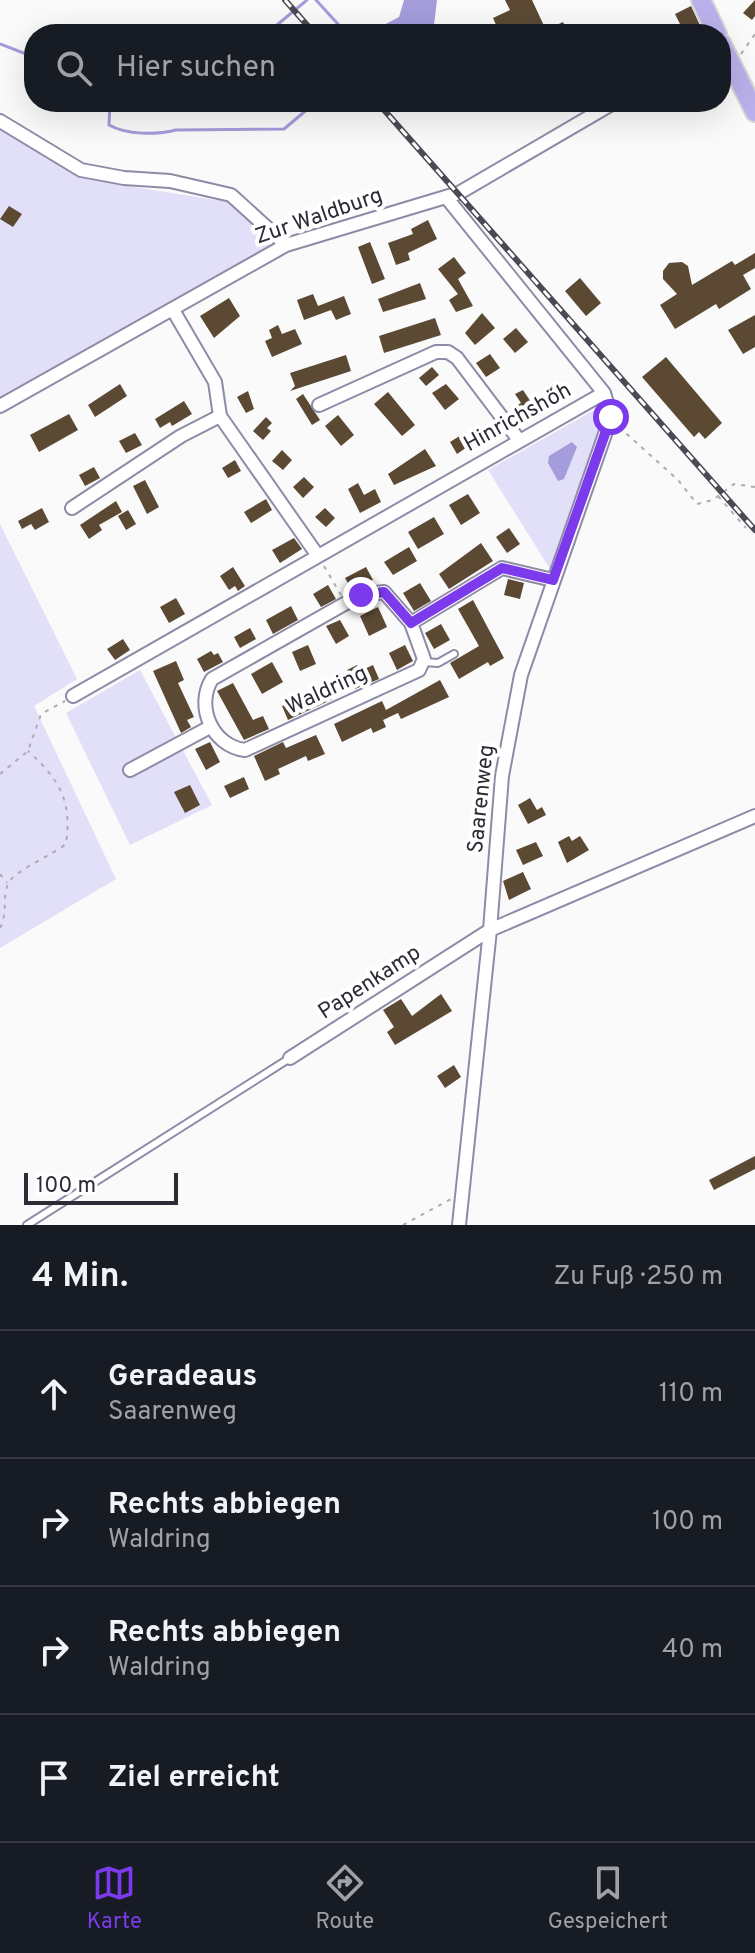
<!DOCTYPE html>
<html lang="de">
<head>
<meta charset="utf-8">
<style>
  :root { --surface:#171b24; --page:#242831; --text:#f1f3f6; --muted:#9ea1a6; --line:#363941; --accent:#7c3aed }
  body { margin:0; font-family:Overpass,sans-serif; background:var(--page); color:var(--text) }
  .scale { position:absolute; left:24px; bottom:20px; width:154px; box-sizing:border-box; padding-left:8px; border:4px solid #2c2b36; border-top:0; font-size:22px; line-height:28px; white-space:nowrap; color:#2c2b36; -webkit-text-stroke:6px #fff; paint-order:stroke }
  .stop { position:absolute; width:24px; height:24px; margin:-18px; border:6px solid #7c3aed; border-radius:50%; background:#fff }
  .stop.end { background:#7c3aed; border-color:#fff; box-shadow:0 2px 8px #0008 }
  .list { margin:0; padding:0; list-style:none }
  h2 { display:flex; justify-content:space-between; align-items:center; height:104px; margin:0; padding:0 32px; font-size:34px }
  h2 small { font-size:26px; font-weight:400; color:var(--muted) }
  .list li { display:grid; grid-template-columns:52px 1fr auto; gap:24px; align-items:center; box-sizing:border-box; height:128px; padding:0 32px; border-top:2px solid var(--line) }
  .list b { display:block; font-size:30px; white-space:nowrap }
  .list p { margin:0; font-size:26px; white-space:nowrap; color:var(--muted) }
  .list em { font-size:26px; font-style:normal; color:var(--muted) }
  .icon { flex:none; width:44px; height:44px; fill:none; stroke:currentColor; stroke-width:2; stroke-linecap:round; stroke-linejoin:round }
  .map { position:relative; flex:none; width:755px; height:1225px; overflow:hidden }
  .search { position:absolute; background:var(--surface); box-shadow:0 8px 32px #0002; left:24px; right:24px; top:24px; height:88px; display:flex; align-items:center; gap:20px; box-sizing:border-box; padding:0 28px; border-radius:32px; color:var(--muted); font-size:30px }
  .sheet { height:616px; background:var(--surface) }
  nav { display:flex; justify-content:space-around; align-items:center; box-sizing:border-box; height:112px; border-top:2px solid var(--line); background:var(--surface); font-size:22px; color:var(--muted) }
  nav a { display:grid; justify-items:center; gap:4px }
  nav .on { color:var(--accent) }
  .map>svg:first-child { display:block }
  .green { fill:#e2dff9 }
  .water { fill:#a49cdb }
  .lines { fill:none; stroke-linecap:round; stroke-linejoin:round }
  .stream { stroke:#a49cdb; stroke-width:3 }
  .building { fill:#5b4934 }
  .lane-casing { stroke:#8e8ba6; stroke-width:10 }
  .street-casing { stroke:#8e8ba6; stroke-width:16 }
  .primary-casing { stroke:#d5d5d7; stroke-width:22 }
  .path { stroke:#adadb1; stroke-width:2; stroke-dasharray:4 6; stroke-linecap:butt }
  .lane { stroke:#fff; stroke-width:6 }
  .street { stroke:#fff; stroke-width:12 }
  .primary { stroke:#bab0eb; stroke-width:18 }
  .rail-casing { stroke:#4b4a54; stroke-width:6 }
  .rail { stroke:#fff; stroke-width:3; stroke-dasharray:9; stroke-linecap:butt }
  .route { stroke:#7c3aed; stroke-width:10 }
  .labels { text-anchor:middle; dominant-baseline:central; stroke-width:8; stroke-linejoin:round; paint-order:stroke }
  .street-label { font-size:22px; fill:#2c2b36; stroke:#fff }
</style>
</head>
<body>
<div class="map">
<svg width="755" height="1225" viewBox="0 0 755 1225">
  <rect width="100%" height="100%" fill="#fafafa"/>
  <path class="green" d="M0,126L91,180L228,202L278,242L112,341L0,400Z
    M594,410L608,421L550,569L488,470Z
    M0,524L77,679L34,706L116,879L0,948Z
    M140,670L212,805L130,845L66,713Z"/>
  <path class="water" d="M404,0H437L434,25L429,34H380L382,26L399,17Z
    M572,442L577,447L564,479L558,481L548,463L549,456Z"/>
  <g class="lines">
    <path class="stream" d="M316,0L347,34
      M266,34L307,0
      M0,44L34,57
      M110,102L109,125C127,135 156,135 176,130L284,129L316,102"/>
  </g>
  <path class="building" d="M505,0H532L546,30L563,22L569,34H500L493,18L510,10Z
    M755,0V16L752,20L743,13Z
    M691,6L704,34H664L681,26L675,14Z
    M9,206L22,214L13,227L0,219Z
    M428,220L437,239L408,253L410,260L396,265L388,243L413,234L411,229Z
    M370,242L385,279L372,284L358,247Z
    M755,253V268L743,275L751,289L719,309L716,304L675,329L660,305L677,294L663,279V271L669,263L682,262L688,266L692,285L732,261L735,265Z
    M454,257L466,273L458,279L473,306L456,312L449,300L458,294L438,269Z
    M580,278L601,303L586,316L565,291Z
    M420,283L426,299L383,312L378,299Z
    M313,294L318,306L344,296L351,314L336,320L331,310L304,320L297,300Z
    M229,298L240,316L214,338L200,316Z
    M482,313L495,328L475,345L465,333Z
    M755,315V347L743,354L728,330Z
    M435,318L441,335L384,353L379,336Z
    M278,325L282,334L295,329L302,344L272,357L265,341L272,338L269,330Z
    M516,328L528,342L515,353L503,339Z
    M490,354L500,368L486,377L476,363Z
    M346,355L351,371L290,391L295,386L290,373Z
    M666,357L722,423L705,439L699,432L694,437L642,377Z
    M432,367L439,375L426,386L419,378Z
    M558,380L567,390L554,401L546,390Z
    M120,384L127,396L95,417L88,405Z
    M446,384L459,399L445,410L432,393Z
    M523,390L535,408L522,416L516,406L521,403L515,394Z
    M248,391L254,409L246,413L237,397Z
    M388,392L415,425L402,436L374,404Z
    M303,394L320,420L312,425L296,399Z
    M184,401L192,414L172,426L170,422L160,428L155,419Z
    M69,414L78,430L39,452L30,435Z
    M338,415L354,435L341,446L325,426Z
    M266,417L272,423L267,428L271,431L263,440L253,431Z
    M466,432L473,443L457,454L450,442Z
    M135,433L142,445L126,453L119,441Z
    M425,449L436,466L394,485L388,474Z
    M282,450L292,460L283,470L272,461Z
    M235,460L241,471L228,478L222,468Z
    M94,467L100,478L85,486L79,475Z
    M304,477L314,487L303,498L293,487Z
    M145,480L159,507L147,514L133,486Z
    M358,483L364,495L375,489L381,502L360,513L348,489Z
    M468,494L480,513L461,525L449,505Z
    M266,499L272,510L251,523L244,512Z
    M116,501L122,512L99,525L102,530L89,539L80,525Z
    M42,508L49,522L35,530L31,524L22,529L18,521Z
    M325,508L335,518L326,527L315,517Z
    M128,510L136,524L126,530L118,516Z
    M434,517L444,534L418,549L408,532Z
    M509,528L520,544L507,553L496,537Z
    M294,538L302,549L280,563L272,550Z
    M481,543L493,561L449,589L439,574Z
    M409,547L417,561L393,575L384,562Z
    M233,567L245,586L238,591L235,586L229,590L220,576Z
    M366,567L373,580L352,590L345,578Z
    M508,579L524,583L520,599L504,595Z
    M420,583L431,601L414,611L403,593Z
    M328,585L336,599L321,607L313,594Z
    M176,598L185,614L169,623L160,607Z
    M473,600L504,658L490,666L488,662L459,679L450,663L479,646L458,609Z
    M291,606L298,620L273,634L266,620Z
    M378,607L387,627L369,636L360,616Z
    M340,620L349,636L336,644L326,626Z
    M441,624L450,640L434,649L425,633Z
    M250,628L256,639L240,648L234,637Z
    M123,639L130,650L115,660L107,649Z
    M308,645L316,664L300,671L292,652Z
    M405,645L413,661L397,670L389,653Z
    M211,651L214,655L218,653L223,662L204,672L197,659Z
    M176,661L184,680L178,683L194,717L187,720L191,727L181,733L153,671Z
    M272,662L283,682L262,694L251,674Z
    M357,665L360,671L373,665L379,679L355,689L347,670Z
    M440,680L449,697L401,719L398,713L383,720L386,727L373,733L371,728L342,742L334,724L382,701L386,710Z
    M233,683L253,720L263,716L269,729L244,740L217,691Z
    M327,686L333,699L288,720L282,706Z
    M316,735L325,754L308,761L306,756L278,769L280,774L265,781L254,756L283,742L286,748Z
    M210,742L220,762L206,770L195,749Z
    M244,777L249,789L230,798L224,786Z
    M190,785L200,805L185,813L174,792Z
    M530,798L537,810L542,807L546,815L528,824L518,805Z
    M569,836L572,841L580,836L589,850L567,863L558,842Z
    M536,842L543,856L523,865L516,850Z
    M523,872L531,889L509,900L503,881Z
    M441,994L452,1011L395,1045L387,1032L394,1027L383,1010L401,999L412,1016Z
    M454,1065L461,1077L445,1088L437,1076Z
    M755,1156V1169L714,1190L709,1180Z"/>
  <g class="lines">
    <defs>
      <path id="lane" d="M423,662L438,663L454,654
        M27,1225L290,1058"/>
      <path id="street" d="M0,121L81,170L124,178L170,181L231,195L286,245
        M446,197L604,393L611,417L521,675L502,776L490,930L459,1225
        M173,310L215,382L220,416L318,556
        M319,405L436,352H448L457,358L519,440
        M0,406L286,245L459,193L615,102
        M72,508L181,436L220,416
        M411,623L384,592L361,595L346,603L212,679C195,706 212,746 245,750L419,670L424,659L411,623L502,568L553,580
        M73,696L604,393
        M130,770L210,727
        M290,1058L490,930L755,816"/>
      <path id="primary" d="M701,0L717,34
        M721,43L755,112"/>
    </defs>
    <use href="#lane" class="lane-casing"/>
    <use href="#street" class="street-casing"/>
    <use href="#primary" class="primary-casing"/>
    <path class="path" d="M741,54L755,34
      M619,427L678,480L697,504L713,500L734,484L755,487
      M718,496L746,528
      M324,566L341,595
      M0,774L28,751L41,714L65,701
      M0,874L7,883
      M0,928C8,913 2,898 8,884C12,872 54,854 66,844C72,801 60,780 28,751
      M403,1225L451,1199"/>
    <use href="#lane" class="lane"/>
    <use href="#street" class="street"/>
    <use href="#primary" class="primary"/>
    <defs>
      <path id="rail" d="M285,0L315,34
        M377,102L755,530"/>
    </defs>
    <use href="#rail" class="rail-casing"/>
    <use href="#rail" class="rail"/>
  </g>
  <g class="lines">
    <path class="route" d="M361,595L384,592L411,623L502,568L553,580L611,417"/>
  </g>
  <g class="labels">
    <g class="street-label">
      <text transform="translate(319 217) rotate(-19)">Zur Waldburg</text>
      <text transform="translate(518 418) rotate(-29)">Hinrichshöh</text>
      <text transform="translate(327 691) rotate(-25)">Waldring</text>
      <text transform="translate(482 799) rotate(-84)">Saarenweg</text>
      <text transform="translate(370 983) rotate(-33)">Papenkamp</text>
    </g>
  </g>
</svg>
<div class="scale">100 m</div>
<div class="stop" style="left:611px;top:417px"></div>
<div class="stop end" style="left:361px;top:595px"></div>
<div class="search"><svg class="icon" aria-label="search" viewBox="0 0 24 24"><circle cx="10" cy="10" r="6"/><path d="M15 15l6 6"/></svg>Hier suchen</div>
</div>
<section class="sheet">
<h2>4 Min.<small>Zu Fuß · 250 m</small></h2>
<ul class="list">
<li><svg class="icon" aria-label="ahead" viewBox="0 0 24 24"><path d="M12 20V5M6 11l6-6 6 6"/></svg><div><b>Geradeaus</b><p>Saarenweg</p></div><em>110 m</em></li>
<li><svg class="icon" aria-label="right" viewBox="0 0 24 24"><path d="M7 20v-9h11M14 6l5 5-5 5"/></svg><div><b>Rechts abbiegen</b><p>Waldring</p></div><em>100 m</em></li>
<li><svg class="icon" aria-label="right" viewBox="0 0 24 24"><path d="M7 20v-9h11M14 6l5 5-5 5"/></svg><div><b>Rechts abbiegen</b><p>Waldring</p></div><em>40 m</em></li>
<li><svg class="icon" aria-label="arrive" viewBox="0 0 24 24"><path d="M6 21V4h12l-3 4 3 4H6"/></svg><div><b>Ziel erreicht</b></div></li>
</ul>
</section>
<nav>
<a class="on"><svg class="icon" aria-label="map" viewBox="0 0 24 24"><path d="M3 6l6-2 6 2 6-2v14l-6 2-6-2-6 2zM9 4v14M15 6v14"/></svg>Karte</a>
<a><svg class="icon" aria-label="directions" viewBox="0 0 24 24"><path d="M12 3l9 9-9 9-9-9zM9 14v-3h6M13 9l2 2-2 2"/></svg>Route</a>
<a><svg class="icon" aria-label="saved" viewBox="0 0 24 24"><path d="M7 4h10v16l-5-4-5 4z"/></svg>Gespeichert</a>
</nav>
</body>
</html>
